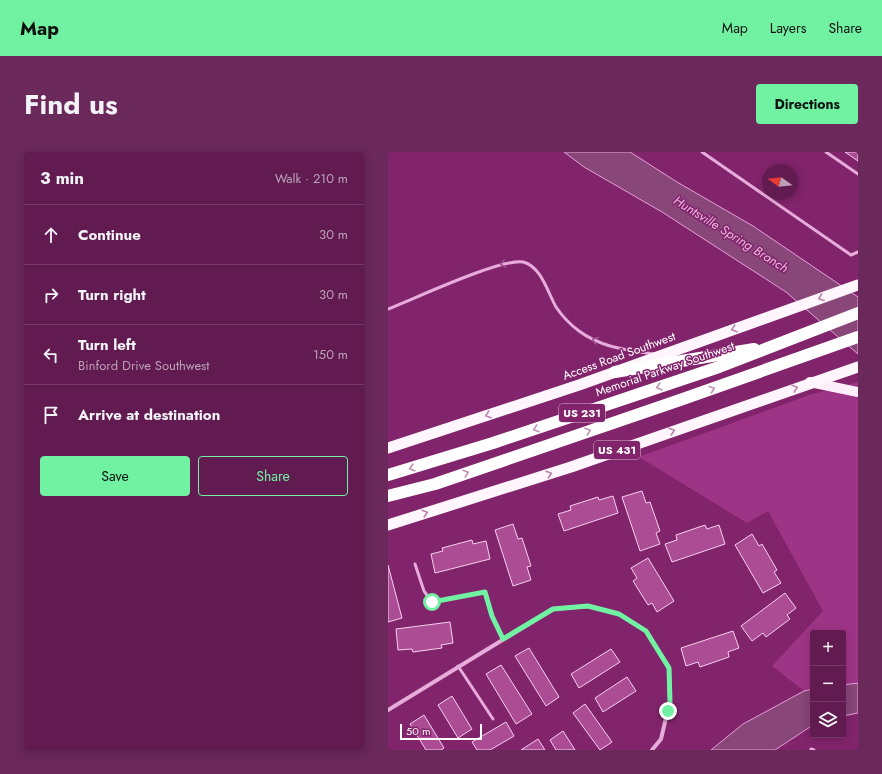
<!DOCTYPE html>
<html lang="en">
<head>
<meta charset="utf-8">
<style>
  :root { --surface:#621b51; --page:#6b285b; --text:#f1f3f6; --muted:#bba1b7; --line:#763968; --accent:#70f2a2 }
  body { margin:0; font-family:Jost,sans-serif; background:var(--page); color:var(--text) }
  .controls { position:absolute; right:12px; bottom:12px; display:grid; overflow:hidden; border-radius:4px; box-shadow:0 2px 10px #0003 }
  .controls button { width:36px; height:36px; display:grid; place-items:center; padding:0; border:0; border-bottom:1px solid var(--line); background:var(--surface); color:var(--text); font:20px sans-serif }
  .compass { position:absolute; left:374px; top:12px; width:36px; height:36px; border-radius:50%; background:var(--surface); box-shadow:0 2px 10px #0003; rotate:285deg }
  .scale { position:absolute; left:12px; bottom:10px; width:82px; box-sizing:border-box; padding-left:4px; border:2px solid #fff; border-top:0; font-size:11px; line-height:14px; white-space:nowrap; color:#fff; -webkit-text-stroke:3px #82246c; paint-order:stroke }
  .stop { position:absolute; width:12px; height:12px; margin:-9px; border:3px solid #70f2a2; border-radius:50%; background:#fff }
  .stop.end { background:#70f2a2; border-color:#fff; box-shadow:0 1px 4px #0008 }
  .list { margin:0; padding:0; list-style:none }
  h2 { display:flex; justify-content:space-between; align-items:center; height:52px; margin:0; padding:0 16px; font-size:17px }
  h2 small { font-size:13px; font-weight:400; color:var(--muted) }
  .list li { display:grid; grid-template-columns:26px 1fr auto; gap:12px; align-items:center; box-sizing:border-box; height:60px; padding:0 16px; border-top:1px solid var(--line) }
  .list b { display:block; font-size:15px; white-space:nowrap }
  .list p { margin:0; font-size:13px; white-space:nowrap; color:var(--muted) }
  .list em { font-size:13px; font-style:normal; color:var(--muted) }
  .actions { display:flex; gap:8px; padding:12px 16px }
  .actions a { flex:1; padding:9px 0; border:1px solid var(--accent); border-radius:4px; text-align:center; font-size:14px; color:var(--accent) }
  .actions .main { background:var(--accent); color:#111 }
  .icon { flex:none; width:22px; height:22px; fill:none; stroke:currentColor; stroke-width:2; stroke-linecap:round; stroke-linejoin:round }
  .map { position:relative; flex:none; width:470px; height:598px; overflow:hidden; border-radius:4px }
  header { display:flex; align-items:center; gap:24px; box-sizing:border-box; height:56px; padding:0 20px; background:var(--accent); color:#111 }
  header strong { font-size:19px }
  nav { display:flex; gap:22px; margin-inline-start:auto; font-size:14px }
  .intro { display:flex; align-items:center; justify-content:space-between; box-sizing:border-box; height:96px; padding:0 24px }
  h1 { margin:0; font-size:28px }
  .button { padding:10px 18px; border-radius:4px; background:var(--accent); color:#111; font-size:14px; font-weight:700 }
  main { display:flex; gap:24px; padding:0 24px }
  aside { flex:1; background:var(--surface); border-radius:4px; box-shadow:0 2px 10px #0003 }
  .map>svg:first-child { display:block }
  .green { fill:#9e3486 }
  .water { fill:#894679; stroke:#e8a0d9 }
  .building { fill:#ab4c95; stroke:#f6d0ed }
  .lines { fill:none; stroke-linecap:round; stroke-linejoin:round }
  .service { stroke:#e7acda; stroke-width:3 }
  .minor { stroke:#e7acda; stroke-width:4 }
  .primary { stroke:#fdeef9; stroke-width:10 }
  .trunk { stroke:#fef6fc; stroke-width:11 }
  .motorway { stroke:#fff; stroke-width:12 }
  .oneway { stroke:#a55492 }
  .oneway2 { stroke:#ba82ad }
  .oneway3 { stroke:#c092b6 }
  .route { stroke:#70f2a2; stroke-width:5 }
  .labels { text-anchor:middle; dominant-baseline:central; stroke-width:3; stroke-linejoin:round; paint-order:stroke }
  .shield { fill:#82246c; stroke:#dabdd3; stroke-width:1 }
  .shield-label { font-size:11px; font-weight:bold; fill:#fff }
  .street-label { font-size:12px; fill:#fff; stroke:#82246c }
  .water-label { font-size:13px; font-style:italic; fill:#efb8e3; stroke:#82246c }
</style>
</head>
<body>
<header>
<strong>Map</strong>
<nav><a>Map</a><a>Layers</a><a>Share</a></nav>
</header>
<div class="intro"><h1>Find us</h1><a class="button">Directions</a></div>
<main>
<aside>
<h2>3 min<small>Walk · 210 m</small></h2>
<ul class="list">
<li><svg class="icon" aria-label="ahead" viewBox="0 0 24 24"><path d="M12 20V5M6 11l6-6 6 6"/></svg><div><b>Continue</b></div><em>30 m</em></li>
<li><svg class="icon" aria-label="right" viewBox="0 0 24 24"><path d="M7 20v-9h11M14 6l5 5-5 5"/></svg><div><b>Turn right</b></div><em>30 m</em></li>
<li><svg class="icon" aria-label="left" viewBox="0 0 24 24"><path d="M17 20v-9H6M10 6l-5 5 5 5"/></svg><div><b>Turn left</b><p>Binford Drive Southwest</p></div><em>150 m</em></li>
<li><svg class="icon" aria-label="arrive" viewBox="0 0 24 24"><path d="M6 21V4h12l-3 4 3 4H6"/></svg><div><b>Arrive at destination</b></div></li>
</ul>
<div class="actions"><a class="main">Save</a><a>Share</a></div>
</aside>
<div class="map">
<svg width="470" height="598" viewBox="0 0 470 598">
  <rect width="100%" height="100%" fill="#82246c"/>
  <path class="green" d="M470,230V531L455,533V481H425V537L416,539L384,514L435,459L380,359L359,371L251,305L421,243Z"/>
  <path class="water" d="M176,0H242L289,30L365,74L470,145V202L398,140L274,60L196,15Z
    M470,531V561L455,564V533Z
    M425,537V573L387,598H323L355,572L416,539Z"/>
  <path class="building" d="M457,0H470V9Z
    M254,339L258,351L262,350L272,379L268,381L272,392L252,399L234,345Z
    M225,344L230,361L176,379L170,362L183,358L182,354L210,345L211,348Z
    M125,372L130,387L134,386L143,414L139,415L143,428L125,434L107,378Z
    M317,373L319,377L331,373L337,392L284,410L277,392L289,388L288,383Z
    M364,382L371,394L374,392L389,418L386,420L393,431L375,441L347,393Z
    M84,388L85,392L98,389L102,407L47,421L43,402L55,399L54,396Z
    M260,406L286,449L269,460L264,451L260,453L245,429L249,426L243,416Z
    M0,413L14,466L0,470Z
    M397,441L408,456L399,463L402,467L378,485L375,481L364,489L353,474Z
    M62,470L65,491L53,493L54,496L25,500L24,497L10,498L8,477Z
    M345,479L351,496L340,500L341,505L312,515L310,510L298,514L293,496Z
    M141,496L171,545L158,554L127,504Z
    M223,497L232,510L191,536L183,522Z
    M113,513L144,562L128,572L98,522Z
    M239,525L248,539L215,560L207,546Z
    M64,544L84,577L70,586L50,553Z
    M197,552L224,590L212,598L185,561Z
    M36,563L56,596L53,598H38L22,572Z
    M118,570L126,584L102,598H89L84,590Z
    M175,579L187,598H168L162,588Z
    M150,587L157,598H133Z"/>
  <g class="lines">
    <path class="service" d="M314,0L463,103L470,100
      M438,0L470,22
      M0,157C26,147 113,106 135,110C153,114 160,141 168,155C174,164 183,173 191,179C214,196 240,198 266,202
      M27,412L36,439L44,450L97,440L104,464L115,487
      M70,514L105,567
      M423,597L426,598"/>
    <path class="minor" d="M0,558L165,457L200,454L231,462L258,479L281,516L282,549L273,587L264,598"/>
    <path class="primary" d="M422,230L470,240"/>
    <path class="trunk" d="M0,296L191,233L470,133
      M0,373L183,315L470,215"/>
    <path class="motorway" d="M227,220L366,197
      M0,323L105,291L331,215L470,161
      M0,344L47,332L292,248L470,185"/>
  </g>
  <defs><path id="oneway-chevron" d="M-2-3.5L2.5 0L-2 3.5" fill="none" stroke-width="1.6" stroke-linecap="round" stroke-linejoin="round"/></defs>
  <g class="oneway">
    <use href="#oneway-chevron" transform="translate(115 112) rotate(166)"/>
    <use href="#oneway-chevron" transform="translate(207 188) rotate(-157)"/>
  </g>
  <g class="oneway2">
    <use href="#oneway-chevron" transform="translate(433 146) rotate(160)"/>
    <use href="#oneway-chevron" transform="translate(346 177) rotate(161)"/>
    <use href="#oneway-chevron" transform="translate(407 236) rotate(-19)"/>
    <use href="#oneway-chevron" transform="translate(100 263) rotate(161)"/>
    <use href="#oneway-chevron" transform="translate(284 279) rotate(-19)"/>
    <use href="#oneway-chevron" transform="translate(161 322) rotate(-18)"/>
    <use href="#oneway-chevron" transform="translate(37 361) rotate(-17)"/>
  </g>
  <g class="oneway3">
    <use href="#oneway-chevron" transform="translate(271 235) rotate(162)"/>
    <use href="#oneway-chevron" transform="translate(324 237) rotate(-20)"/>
    <use href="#oneway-chevron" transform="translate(148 277) rotate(161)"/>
    <use href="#oneway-chevron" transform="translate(200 279) rotate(-19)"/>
    <use href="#oneway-chevron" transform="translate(24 316) rotate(164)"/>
    <use href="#oneway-chevron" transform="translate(78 321) rotate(-19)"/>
  </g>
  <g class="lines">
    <path class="route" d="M44,450L97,440L104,464L115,487L165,457L200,454L231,462L258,479L281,516L282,550L280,559"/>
  </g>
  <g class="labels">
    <g class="shield">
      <rect x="171" y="252" width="46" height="18" rx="3"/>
      <rect x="206" y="289" width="46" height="18" rx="3"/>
    </g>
    <g class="shield-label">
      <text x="194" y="261">US 231</text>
      <text x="229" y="298">US 431</text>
    </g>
    <g class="street-label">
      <text transform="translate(231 204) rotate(-20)">Access Road Southwest</text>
      <text transform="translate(277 217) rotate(-19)">Memorial Parkway Southwest</text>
    </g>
    <g class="water-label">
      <text transform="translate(343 82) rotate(32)">Huntsville Spring Branch</text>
    </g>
  </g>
</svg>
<div class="controls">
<button>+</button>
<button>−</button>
<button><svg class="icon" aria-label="layers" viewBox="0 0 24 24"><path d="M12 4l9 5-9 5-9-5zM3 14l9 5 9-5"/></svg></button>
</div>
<svg class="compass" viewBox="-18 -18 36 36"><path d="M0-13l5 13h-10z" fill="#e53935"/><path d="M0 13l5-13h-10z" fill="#bba1b7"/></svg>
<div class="scale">50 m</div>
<div class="stop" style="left:44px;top:450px"></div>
<div class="stop end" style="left:280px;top:559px"></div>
</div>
</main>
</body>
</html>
